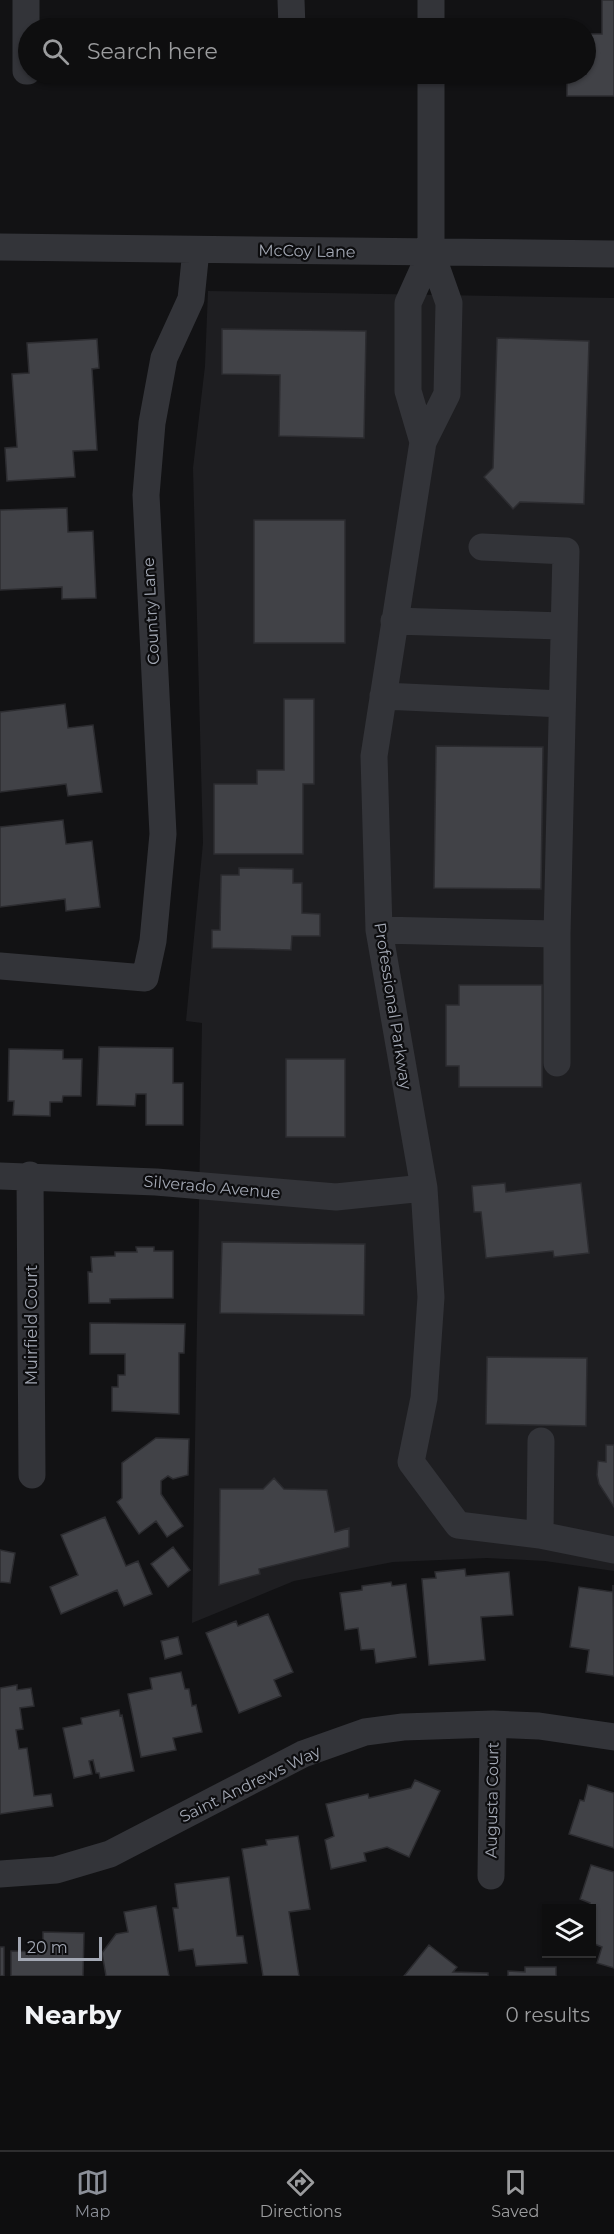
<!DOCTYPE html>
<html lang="en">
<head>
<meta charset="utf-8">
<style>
  :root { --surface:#0e0e0f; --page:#171718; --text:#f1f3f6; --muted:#9b9c9e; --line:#2e2e2f; --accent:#8c9099 }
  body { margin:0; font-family:Montserrat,sans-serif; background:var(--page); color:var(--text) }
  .controls { position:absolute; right:18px; bottom:18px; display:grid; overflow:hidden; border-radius:0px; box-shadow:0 2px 4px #0004 }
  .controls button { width:54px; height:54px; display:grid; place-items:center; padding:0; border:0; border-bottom:2px solid var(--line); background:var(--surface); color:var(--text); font:30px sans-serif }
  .scale { position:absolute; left:18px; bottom:15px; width:84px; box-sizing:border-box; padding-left:6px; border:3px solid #a3a8b4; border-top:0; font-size:16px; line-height:21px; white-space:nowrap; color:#a3a8b4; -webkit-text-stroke:4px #0d0d0f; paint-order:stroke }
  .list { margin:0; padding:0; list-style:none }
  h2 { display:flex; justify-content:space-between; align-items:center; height:78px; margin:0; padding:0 24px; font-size:26px }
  h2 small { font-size:20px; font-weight:400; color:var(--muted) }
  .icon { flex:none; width:33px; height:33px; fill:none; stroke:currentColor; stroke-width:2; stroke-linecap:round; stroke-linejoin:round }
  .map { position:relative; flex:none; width:614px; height:1976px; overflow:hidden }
  .search { position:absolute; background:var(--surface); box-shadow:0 2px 4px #0004; left:18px; right:18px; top:18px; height:66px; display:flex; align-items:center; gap:15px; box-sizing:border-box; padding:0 21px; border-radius:33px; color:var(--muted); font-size:22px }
  .sheet { height:174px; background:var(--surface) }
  nav { display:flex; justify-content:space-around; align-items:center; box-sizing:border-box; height:84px; border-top:2px solid var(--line); background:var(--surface); font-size:16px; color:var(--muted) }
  nav a { display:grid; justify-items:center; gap:3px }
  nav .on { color:var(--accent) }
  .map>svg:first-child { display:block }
  .built { fill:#1e1e21 }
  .building { fill:#414247; stroke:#2c2c30; stroke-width:1.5 }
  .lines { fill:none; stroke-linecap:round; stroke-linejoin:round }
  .minor { stroke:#333439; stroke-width:27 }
  .labels { text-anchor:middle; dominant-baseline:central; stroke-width:4.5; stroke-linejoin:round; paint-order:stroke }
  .street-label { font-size:16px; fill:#a3a8b4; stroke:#0d0d0f }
</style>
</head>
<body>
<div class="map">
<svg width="614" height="1976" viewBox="0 0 614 1976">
  <rect width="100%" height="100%" fill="#121214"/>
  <path class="built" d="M208,291L614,298V1571L545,1561L487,1558L393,1562L294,1581L192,1623L202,1023L186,1021L203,843L193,468L205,366Z"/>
  <path class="building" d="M602,0H614V96H567V74H586V34H602Z
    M222,329L366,331L364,438L279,436L280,375L222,374Z
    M497,338L589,341L584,504L520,502L513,509L484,477L493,468Z
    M97,339L99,368L92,369L97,450L73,451L75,477L7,481L5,448L17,447L12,374L29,373L27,343Z
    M67,508L68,532L93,531L96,598L62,599V587L0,590V510Z
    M254,520H345V643H254Z
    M284,699H314V784H303V854H214V784H257V770H284Z
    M65,704L68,728L93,725L102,792L68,796L66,784L0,792V712Z
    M436,746L543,747L541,889L434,888Z
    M63,820L66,844L92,841L100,907L66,911L65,899L0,907V827Z
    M239,868L293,869V883H302V913L320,914V936H292L291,950L212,948V930H220L221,875H239Z
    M459,985H542V1087H459V1066H446V1005H459Z
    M99,1047L173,1048V1083H183V1125H146V1094H136L135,1106L97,1105Z
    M9,1049L63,1050V1059H82L81,1096H63L62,1102H50V1116L13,1115L14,1101H8Z
    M286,1059H345V1137H286Z
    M505,1183L506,1192L581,1183L589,1253L554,1257L553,1251L486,1258L481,1212H474L472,1186Z
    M222,1242L365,1244L364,1315L220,1313Z
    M136,1247H154V1251H173V1298L110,1299V1303H89L88,1272H92L91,1257L115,1256V1252H137Z
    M90,1323L185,1324L184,1353H179V1414L112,1411V1387H118V1375H125V1354H90Z
    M487,1357L587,1358L586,1426L486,1424Z
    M156,1438L189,1439L188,1475L173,1479L168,1476L161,1481V1494L183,1526L167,1537L156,1521L139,1534L117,1502L122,1498V1463Z
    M606,1445H614V1507L599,1484L597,1475L598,1461L606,1462Z
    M274,1478L284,1489L327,1490L335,1532L349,1528V1547L259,1569L260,1574L219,1585L220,1489H263Z
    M105,1517L126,1566L138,1561L152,1594L124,1606L117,1590L61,1614L50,1587L78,1575L61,1535Z
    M173,1547L190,1570L168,1587L151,1564Z
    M0,1550L15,1553L10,1583L0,1582Z
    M465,1569L466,1576L509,1572L513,1615L481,1617L485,1660L429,1665L422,1579L436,1578L435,1572Z
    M391,1582L392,1586L406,1584L416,1657L376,1663L374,1649L361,1650L358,1628L345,1630L340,1593L362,1590V1586Z
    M613,1585L614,1676L586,1672L589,1650L570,1647L579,1587L613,1592Z
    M268,1614L293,1672L274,1680L281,1696L239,1713L206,1633L236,1621L238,1626Z
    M178,1637L182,1654L165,1659L161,1641Z
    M181,1672L185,1689H189L192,1706L196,1705L202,1732L173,1738L176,1750L141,1757L128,1694L152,1689L150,1678Z
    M17,1685V1690L31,1688L34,1706L20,1708L23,1729L16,1730L19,1749L27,1748L34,1796L51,1794L53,1806L0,1814V1688Z
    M119,1710L120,1716L122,1715L134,1771L100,1778L99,1773H96L93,1760L89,1761L92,1774L74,1778L63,1728L82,1724L81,1718Z
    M415,1780L440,1791L409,1857L387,1847L364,1853L366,1861L331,1869L325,1840L334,1836L326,1804L368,1794L369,1798L411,1788Z
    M588,1785L614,1793V1848L569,1834L580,1800L584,1801Z
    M298,1836L310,1909L289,1912L299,1976H263L242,1849L267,1845L266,1840Z
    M591,1865L614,1872V1968L597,1963L602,1947L592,1943V1908H588L590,1903L580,1899Z
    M229,1877L237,1936H243L247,1963L196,1966L193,1949L179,1951L173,1908H178L175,1884Z
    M156,1906L169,1976H106L102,1953L116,1934L128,1932L124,1912Z
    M43,1932L84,1933L83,1976H11V1951L43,1952Z
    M429,1945L457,1967L453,1972L488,1973V1976H404Z
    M0,1947H4V1976H0Z
    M525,1967H556V1976H508V1971L525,1972Z"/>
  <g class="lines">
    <path class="minor" d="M26,0V71H28
      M291,0L292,28
      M431,28V0
      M431,74V252L449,303L447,394L423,442L374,756L379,930L424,1188L431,1297L424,1398L411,1462L458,1525L540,1535L614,1550
      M0,247L614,254
      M423,442L408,391V303L431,252
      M394,621L563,626
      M383,696L562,704
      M379,930L557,934L566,551L482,547
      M0,966L145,978L153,941L163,834L146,495L152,423L164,358L191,299L196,250
      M557,1063V934
      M30,1175L32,1475
      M0,1176L156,1182L336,1197L424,1188
      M540,1535L541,1441
      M0,1874L56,1870L110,1854L303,1754L365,1732L403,1727L493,1724L539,1726L614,1737
      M491,1876L493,1724"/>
  </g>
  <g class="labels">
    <g class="street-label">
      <text transform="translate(307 251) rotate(1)">McCoy Lane</text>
      <text transform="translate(151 611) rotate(-93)">Country Lane</text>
      <text transform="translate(393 1006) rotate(81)">Professional Parkway</text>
      <text transform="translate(212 1187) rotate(5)">Silverado Avenue</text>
      <text transform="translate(31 1325) rotate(-90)">Muirfield Court</text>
      <text transform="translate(250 1784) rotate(-26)">Saint Andrews Way</text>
      <text transform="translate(492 1800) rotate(-89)">Augusta Court</text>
    </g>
  </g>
</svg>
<div class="controls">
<button><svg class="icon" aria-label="layers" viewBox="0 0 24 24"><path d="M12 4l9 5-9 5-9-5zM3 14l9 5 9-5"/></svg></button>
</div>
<div class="scale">20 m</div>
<div class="search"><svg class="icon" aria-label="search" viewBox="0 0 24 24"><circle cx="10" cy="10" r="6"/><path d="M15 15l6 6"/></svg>Search here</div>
</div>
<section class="sheet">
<h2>Nearby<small>0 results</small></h2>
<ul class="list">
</ul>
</section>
<nav>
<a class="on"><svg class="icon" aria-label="map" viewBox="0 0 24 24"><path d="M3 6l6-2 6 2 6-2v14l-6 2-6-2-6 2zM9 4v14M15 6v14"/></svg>Map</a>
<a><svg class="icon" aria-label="directions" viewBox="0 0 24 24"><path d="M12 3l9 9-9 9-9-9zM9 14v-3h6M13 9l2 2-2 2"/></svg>Directions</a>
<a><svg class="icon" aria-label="saved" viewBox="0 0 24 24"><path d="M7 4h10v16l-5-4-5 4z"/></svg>Saved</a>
</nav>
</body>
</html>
